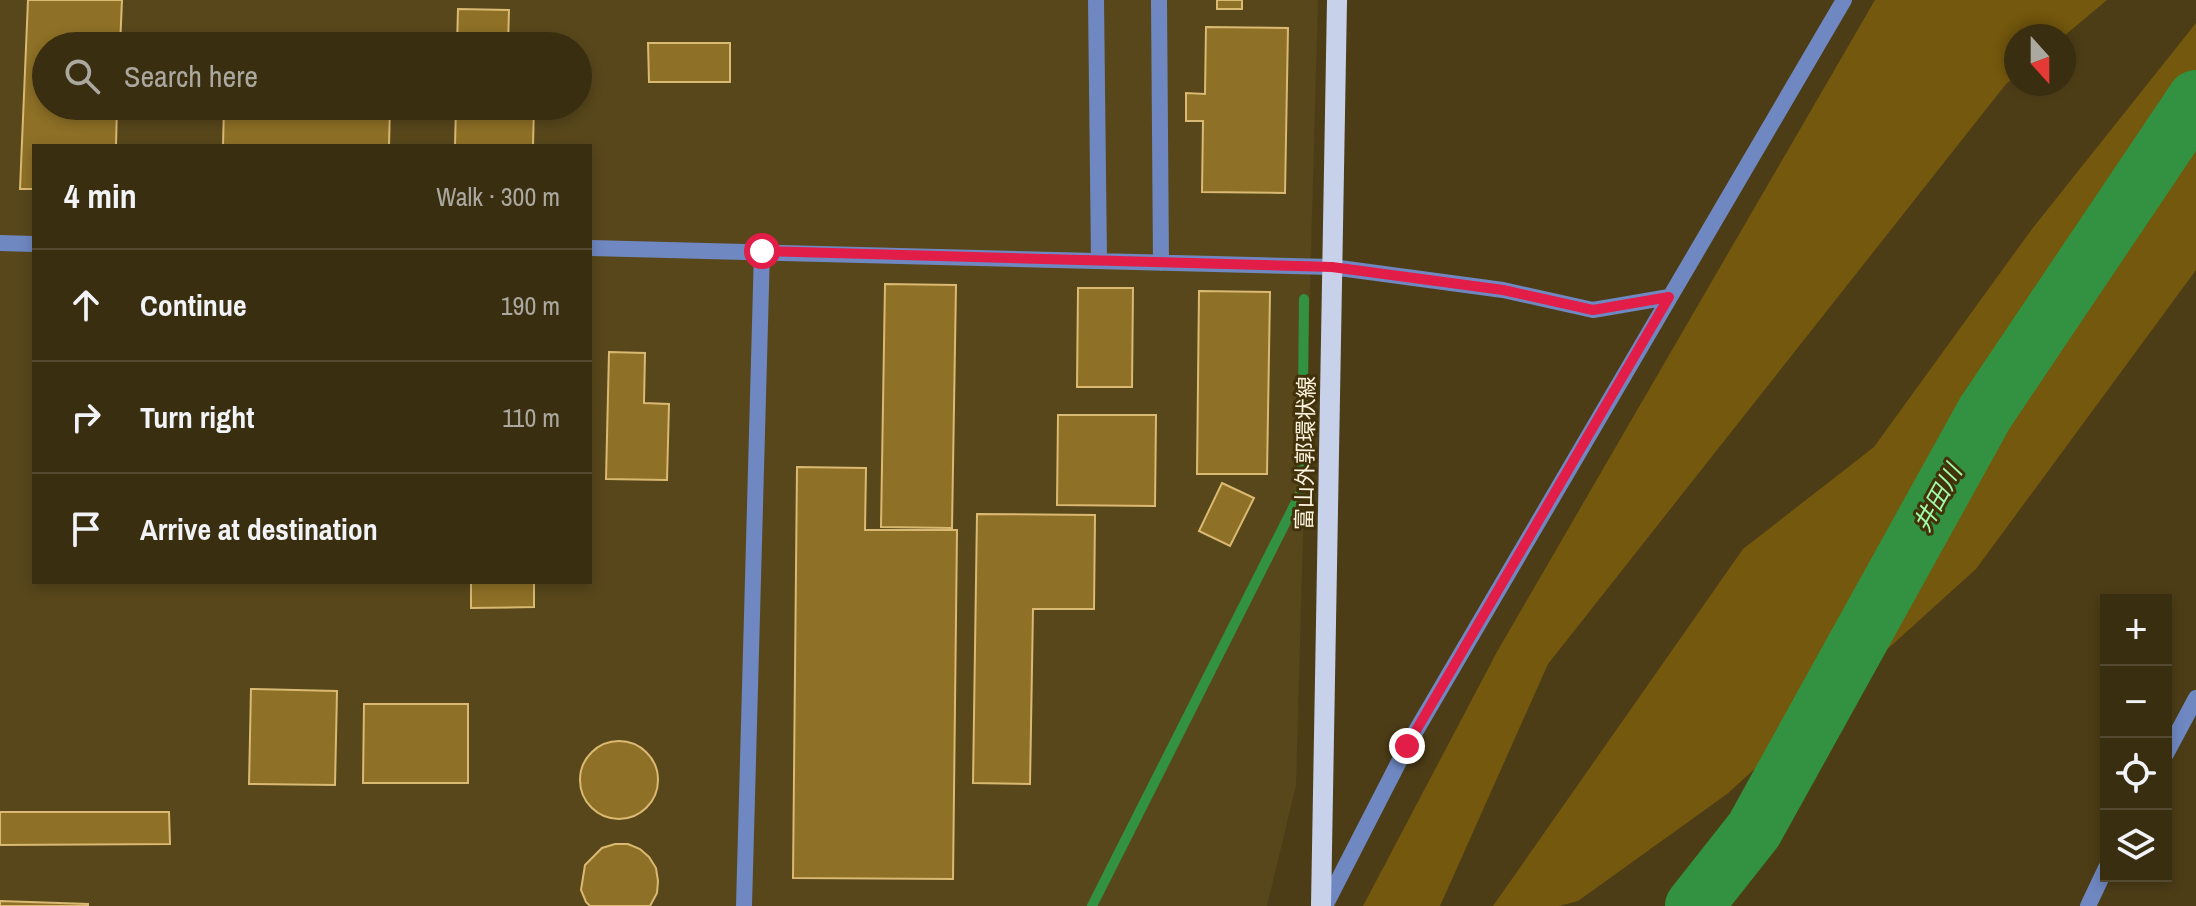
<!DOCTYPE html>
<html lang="en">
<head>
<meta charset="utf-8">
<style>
  :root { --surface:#3a2e11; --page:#453a1f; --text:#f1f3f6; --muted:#aba89f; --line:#544a31 }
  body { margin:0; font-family:"Archivo Narrow","Noto Sans JP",sans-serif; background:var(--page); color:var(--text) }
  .controls { position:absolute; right:24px; bottom:24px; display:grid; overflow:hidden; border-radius:0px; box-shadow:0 4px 12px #0003 }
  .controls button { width:72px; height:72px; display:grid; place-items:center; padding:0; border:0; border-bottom:2px solid var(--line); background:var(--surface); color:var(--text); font:40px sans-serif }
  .compass { position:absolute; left:2004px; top:24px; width:72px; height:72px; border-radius:50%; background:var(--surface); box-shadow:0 4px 12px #0003; rotate:159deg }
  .stop { position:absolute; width:24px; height:24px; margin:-18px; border:6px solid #e11d48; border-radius:50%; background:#fff }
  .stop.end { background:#e11d48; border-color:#fff; box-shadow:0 2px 8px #0008 }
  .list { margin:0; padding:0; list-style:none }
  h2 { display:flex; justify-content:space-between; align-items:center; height:104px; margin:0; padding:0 32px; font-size:34px }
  h2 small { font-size:26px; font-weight:400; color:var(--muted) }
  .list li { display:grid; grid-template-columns:52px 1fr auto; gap:24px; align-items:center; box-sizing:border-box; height:112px; padding:0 32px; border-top:2px solid var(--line) }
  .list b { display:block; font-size:30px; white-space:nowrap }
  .list em { font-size:26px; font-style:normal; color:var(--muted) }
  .icon { flex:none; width:44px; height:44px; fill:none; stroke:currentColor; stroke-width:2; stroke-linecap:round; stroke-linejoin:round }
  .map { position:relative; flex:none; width:2196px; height:906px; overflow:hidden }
  .search { position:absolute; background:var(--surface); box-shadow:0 4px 12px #0003; left:32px; top:32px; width:560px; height:88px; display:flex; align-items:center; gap:20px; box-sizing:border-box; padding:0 28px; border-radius:44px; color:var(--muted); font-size:30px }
  .panel { position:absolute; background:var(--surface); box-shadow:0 4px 12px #0003; left:32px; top:144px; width:560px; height:440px; border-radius:0px }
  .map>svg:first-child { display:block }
  .built { fill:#58471b; fill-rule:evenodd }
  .green { fill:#74580d }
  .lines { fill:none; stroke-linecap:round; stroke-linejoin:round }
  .stream { stroke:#329241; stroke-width:10 }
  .river { stroke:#329241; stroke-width:58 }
  .building { fill:#8e7026; stroke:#dab972; stroke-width:2 }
  .lane { stroke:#6f88c2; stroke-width:16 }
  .street { stroke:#6f88c2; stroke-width:16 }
  .primary { stroke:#c7d2ea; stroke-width:20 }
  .route { stroke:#e11d48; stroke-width:10 }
  .labels { text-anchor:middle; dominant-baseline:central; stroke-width:6; stroke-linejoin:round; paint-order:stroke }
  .street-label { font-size:22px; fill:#fdf4df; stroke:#42320b }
  .water-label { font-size:24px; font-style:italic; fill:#a0faa7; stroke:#42320b }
</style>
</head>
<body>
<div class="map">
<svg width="2196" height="906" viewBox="0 0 2196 906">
  <rect width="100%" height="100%" fill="#4d3d17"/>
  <path class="built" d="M0,0H1318L1296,785L1267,906H0ZM46,46H578V106H46ZM34,146H590V582H34Z"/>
  <path class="green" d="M1875,0H2107L2064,36H2016V76L2006,84L1548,664L1440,906H1363L1498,650Z
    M2196,23V270L1976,569L1727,794L1578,901L1559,906H1493L1743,549L1874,447L2032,229Z"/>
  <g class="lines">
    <path class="stream" d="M1092,906L1302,490L1304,299"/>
    <path class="river" d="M1694,906L1754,830L1985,413L2196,99"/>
  </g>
  <path class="building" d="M28,0H122L120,46H46V106H117L116,146H34V189H20Z
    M1217,0H1242V9H1217Z
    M458,9L509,10L508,46H457Z
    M1206,27L1288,28L1285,193L1202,192L1203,121H1186V93L1205,94Z
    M648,43H730V82H649Z
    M224,106H390L389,146H223Z
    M456,106H534L533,146H455Z
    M885,284L956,285L952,528L881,527Z
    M1078,288H1133L1132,387H1077Z
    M1199,291L1270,292L1267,474H1197Z
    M609,352L645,353L644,403L669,404L667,480L606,479Z
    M1058,415H1156L1155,506L1057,505Z
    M797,467L866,468L865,530H957L953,879L793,878Z
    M1222,483L1254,498L1230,546L1199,531Z
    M977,514L1095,515L1094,609H1033L1030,784L973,783Z
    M471,582H534V607L471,608Z
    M251,689L337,691L335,785L249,784Z
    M364,704H468V783H363Z
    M580 780a39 39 0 1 1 78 0a39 39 0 1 1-78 0Z
    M0,812H169L170,844L0,845Z
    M615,844H628L640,849L649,857L656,868L658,881L657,893L650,906H590L586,902L581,890L585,865L602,848Z
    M0,901L88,904V906H0Z"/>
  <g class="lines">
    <path class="lane" d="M1096,0L1099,261
      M1159,0L1161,263
      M0,243L34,244
      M590,248L1332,267
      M744,906L762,251"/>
    <path class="street" d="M1332,267L1503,290L1593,310L1669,297
      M2166,754L2196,698
      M1325,906L1407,746L1844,0
      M2088,906L2106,868"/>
    <path class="primary" d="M1321,906L1337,0"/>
  </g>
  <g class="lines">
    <path class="route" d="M762,251L1332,267L1503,290L1593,310L1669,297L1407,746"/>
  </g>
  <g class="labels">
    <g class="street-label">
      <text transform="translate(1305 453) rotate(-89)">富山外郭環状線</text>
    </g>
    <g class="water-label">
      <text transform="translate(1937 498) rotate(-61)">井田川</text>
    </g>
  </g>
</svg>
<div class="controls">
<button>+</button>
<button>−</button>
<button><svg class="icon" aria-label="locate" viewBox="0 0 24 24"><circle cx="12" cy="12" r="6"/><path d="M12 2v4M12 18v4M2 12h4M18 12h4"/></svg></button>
<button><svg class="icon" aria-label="layers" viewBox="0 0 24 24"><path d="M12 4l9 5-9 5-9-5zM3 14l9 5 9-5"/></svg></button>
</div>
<svg class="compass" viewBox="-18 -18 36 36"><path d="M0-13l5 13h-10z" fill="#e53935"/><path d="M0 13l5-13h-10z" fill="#aba89f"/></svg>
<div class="stop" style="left:762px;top:251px"></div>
<div class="stop end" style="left:1407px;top:746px"></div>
<div class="search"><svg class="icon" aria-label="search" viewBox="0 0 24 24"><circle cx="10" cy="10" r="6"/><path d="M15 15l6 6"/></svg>Search here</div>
<section class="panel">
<h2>4 min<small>Walk · 300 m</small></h2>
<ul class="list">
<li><svg class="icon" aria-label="ahead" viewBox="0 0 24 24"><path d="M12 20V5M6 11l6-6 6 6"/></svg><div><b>Continue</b></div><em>190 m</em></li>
<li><svg class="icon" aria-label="right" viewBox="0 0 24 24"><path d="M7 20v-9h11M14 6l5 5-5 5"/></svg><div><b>Turn right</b></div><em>110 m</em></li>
<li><svg class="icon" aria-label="arrive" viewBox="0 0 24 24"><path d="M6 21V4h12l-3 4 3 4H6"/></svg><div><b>Arrive at destination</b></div></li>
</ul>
</section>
</div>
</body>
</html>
